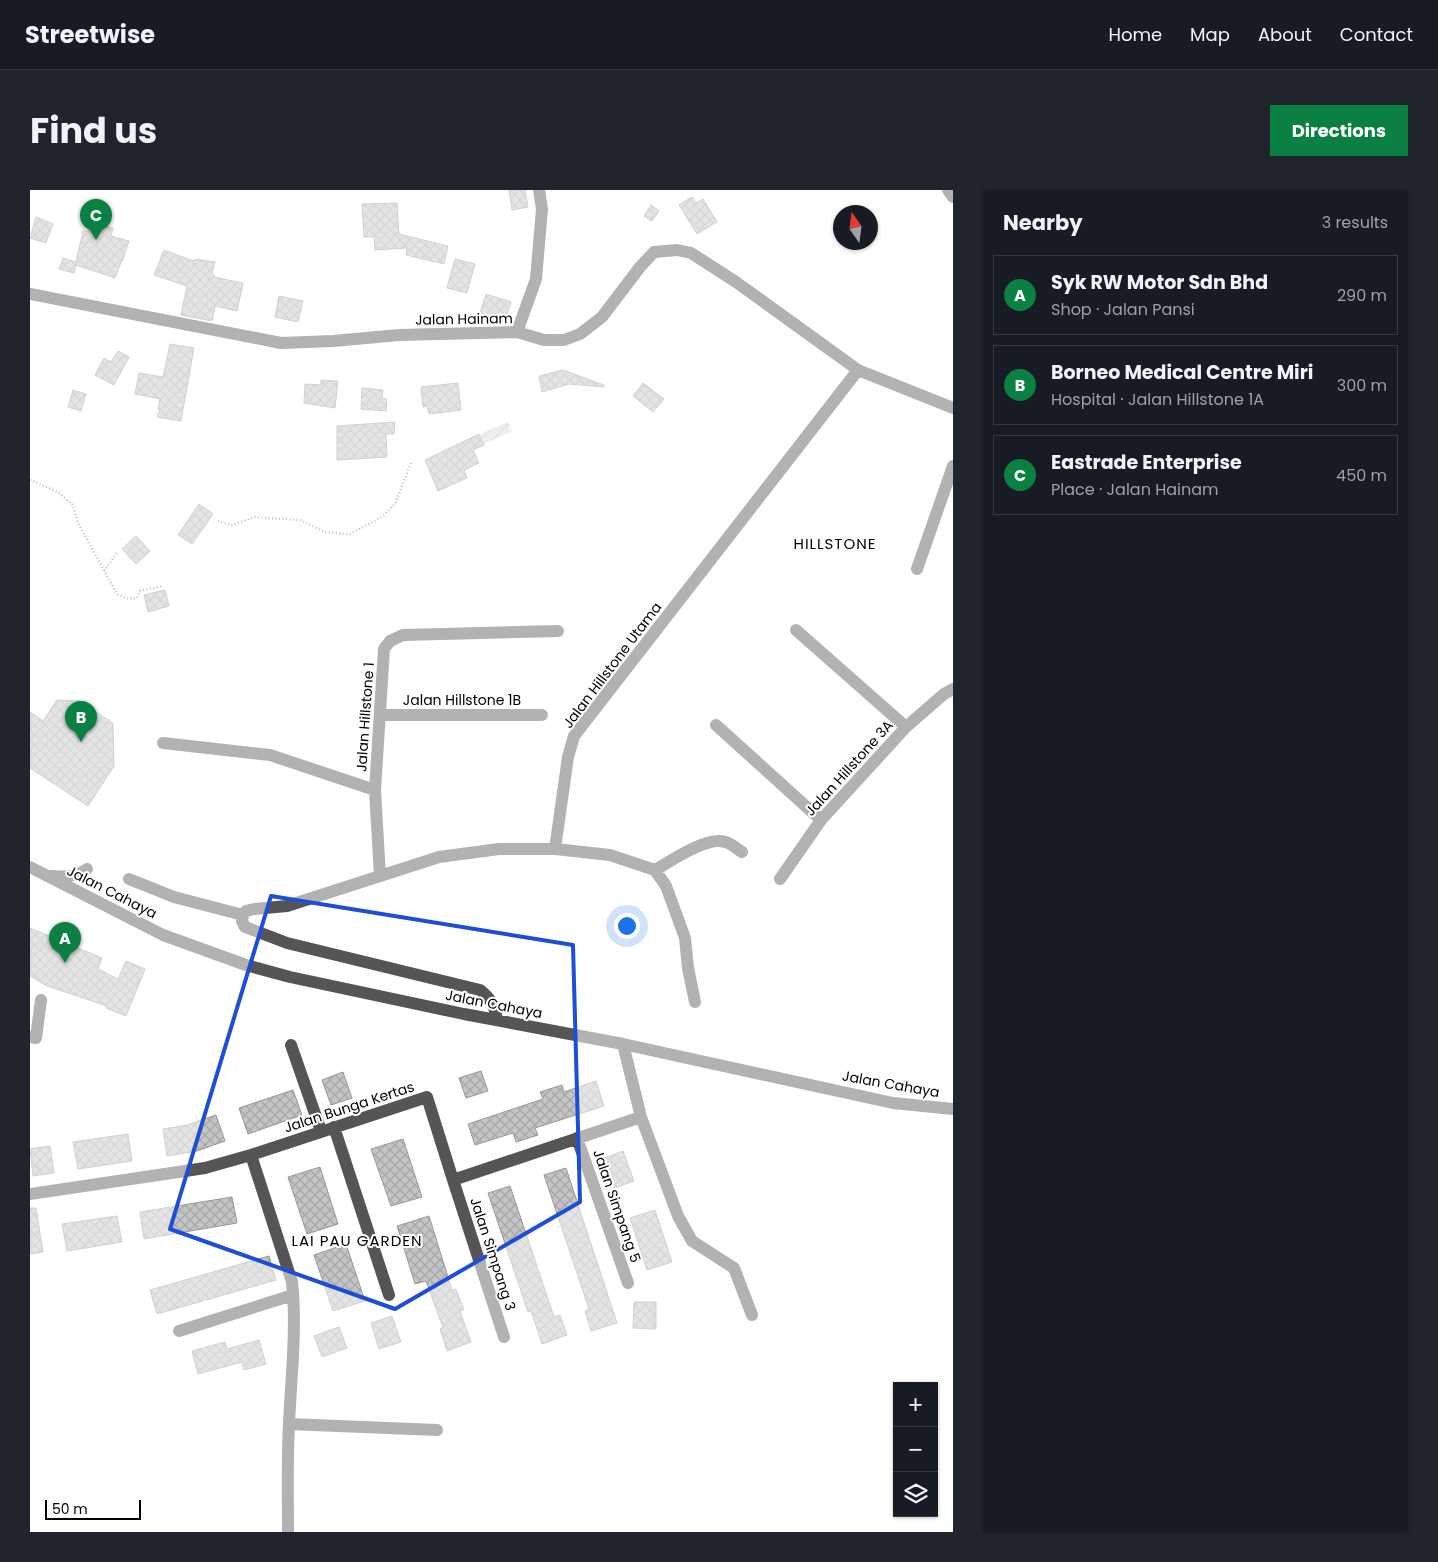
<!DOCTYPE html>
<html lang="en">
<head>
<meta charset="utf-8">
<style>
  :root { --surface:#171b24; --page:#20242c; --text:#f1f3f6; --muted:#9ea1a6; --line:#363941; --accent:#0b8043 }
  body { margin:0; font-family:Poppins,sans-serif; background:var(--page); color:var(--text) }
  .controls { position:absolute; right:15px; bottom:15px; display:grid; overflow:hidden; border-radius:0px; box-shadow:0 1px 4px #0004 }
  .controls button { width:45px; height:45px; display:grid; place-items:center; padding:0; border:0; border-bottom:1px solid var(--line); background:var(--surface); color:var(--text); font:25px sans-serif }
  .compass { position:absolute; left:803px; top:15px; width:45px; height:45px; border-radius:50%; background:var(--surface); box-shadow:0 1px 4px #0004; rotate:346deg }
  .scale { position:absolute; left:15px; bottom:12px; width:96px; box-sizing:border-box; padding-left:5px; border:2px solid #000; border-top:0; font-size:14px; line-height:18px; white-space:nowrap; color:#000; -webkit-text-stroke:4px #fff; paint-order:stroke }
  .you { position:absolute; left:596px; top:735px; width:18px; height:18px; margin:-12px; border:4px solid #fff; border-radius:50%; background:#1a73e8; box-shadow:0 0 0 8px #1a73e833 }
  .badge { display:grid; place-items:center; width:32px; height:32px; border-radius:50%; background:var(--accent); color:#fff; font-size:16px; font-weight:700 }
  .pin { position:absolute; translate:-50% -41px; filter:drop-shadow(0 1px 2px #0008) }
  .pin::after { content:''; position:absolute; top:26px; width:18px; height:15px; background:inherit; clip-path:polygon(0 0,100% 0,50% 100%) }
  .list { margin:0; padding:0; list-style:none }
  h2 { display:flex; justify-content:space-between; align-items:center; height:65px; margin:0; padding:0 20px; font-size:21px }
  h2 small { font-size:16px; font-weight:400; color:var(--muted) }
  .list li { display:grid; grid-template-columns:32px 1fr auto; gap:15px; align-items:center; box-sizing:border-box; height:80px; margin:0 10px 10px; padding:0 10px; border:1px solid var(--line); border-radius:0px }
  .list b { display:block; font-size:19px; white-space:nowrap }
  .list p { margin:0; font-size:16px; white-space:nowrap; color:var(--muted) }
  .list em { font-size:16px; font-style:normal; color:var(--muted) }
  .icon { flex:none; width:28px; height:28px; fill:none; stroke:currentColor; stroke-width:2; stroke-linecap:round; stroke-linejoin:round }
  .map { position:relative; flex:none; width:923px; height:1342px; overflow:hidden; border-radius:0px }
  header { display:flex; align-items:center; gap:30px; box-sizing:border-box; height:70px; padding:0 25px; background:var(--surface); border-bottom:1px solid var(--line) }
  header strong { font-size:24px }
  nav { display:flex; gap:28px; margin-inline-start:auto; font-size:18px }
  .intro { display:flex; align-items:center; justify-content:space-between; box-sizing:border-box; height:120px; padding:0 30px }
  h1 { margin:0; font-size:35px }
  .button { padding:12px 22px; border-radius:0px; background:var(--accent); color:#fff; font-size:18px; font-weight:700 }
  main { display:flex; gap:30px; padding:0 30px }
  aside { flex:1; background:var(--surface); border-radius:0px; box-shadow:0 1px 4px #0004 }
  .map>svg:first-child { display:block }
  .garden { fill:url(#garden-furrows) }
  .building { fill:url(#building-cross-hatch); stroke:#999 }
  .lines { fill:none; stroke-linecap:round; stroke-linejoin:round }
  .path { stroke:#777; stroke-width:2.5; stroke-dasharray:1 2.5; stroke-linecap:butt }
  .minor { stroke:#555; stroke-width:12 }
  .marked { fill:none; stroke:#1d4ed8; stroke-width:4; stroke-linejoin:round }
  .labels { text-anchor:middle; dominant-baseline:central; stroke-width:4; stroke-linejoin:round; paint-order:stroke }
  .street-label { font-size:14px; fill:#000; stroke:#fff }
  .neighbourhood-label { font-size:15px; letter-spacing:1px; fill:#000; stroke:#fff }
</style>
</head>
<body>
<header>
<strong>Streetwise</strong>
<nav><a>Home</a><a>Map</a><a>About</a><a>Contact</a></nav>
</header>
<div class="intro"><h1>Find us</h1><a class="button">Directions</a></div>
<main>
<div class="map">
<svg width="923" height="1342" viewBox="0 0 923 1342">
  <defs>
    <pattern id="garden-furrows" width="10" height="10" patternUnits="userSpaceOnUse" patternTransform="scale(1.25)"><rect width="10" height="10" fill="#dcdcdc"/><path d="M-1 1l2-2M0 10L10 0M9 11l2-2" fill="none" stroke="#bbb"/></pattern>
    <pattern id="building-cross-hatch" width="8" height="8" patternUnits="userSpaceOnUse" patternTransform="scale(1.25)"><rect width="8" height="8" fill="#c4c4c4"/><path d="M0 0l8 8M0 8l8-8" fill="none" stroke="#a7a7a7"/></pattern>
  </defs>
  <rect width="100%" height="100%" fill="#fff"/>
  <path class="garden" d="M478,232L482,241L454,254L450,244Z"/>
  <path class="building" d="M479,0H495L498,17L482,20Z
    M662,7L666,13L673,9L687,32L667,44L649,15Z
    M367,13L369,44L418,56L414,74L376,65L377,58L345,60L344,47H334L332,14Z
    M621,15L629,21L622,31L614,26Z
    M6,27L23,34L16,53L0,48Z
    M60,34L83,38L81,46L99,51L92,72H91L85,88L46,75L44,83L29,79L33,68L46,72L53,41L59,42Z
    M134,60L164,71L165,69L185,72L182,83L184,85V87L213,93L207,121L185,116L182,131L151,125L157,96L124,85Z
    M425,69L445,74L437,103L417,98Z
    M456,104L481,112L474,134L449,126Z
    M249,106L273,111L268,132L245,127Z
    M140,154L164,158L151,231L127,227L130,220L128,219L130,209L105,204L109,183L133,187Z
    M88,161L99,167L84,195L65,185L74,168L81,172Z
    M533,180L574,195V197L539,194L512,202L509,186Z
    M291,190L308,191L305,218L274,213L275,194L291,195Z
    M428,193L431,220L399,224L397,216L393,217L391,197Z
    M613,193L634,209L623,222L603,206Z
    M332,198L353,200L352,208L357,209L356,221L331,219Z
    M43,200L56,204L51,221L38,217Z
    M365,232L364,244H356L357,267L307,270V236Z
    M449,244L454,255L443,260L449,273L434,280L437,288L408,301L395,270Z
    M169,314L183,324L162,354L148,345Z
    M106,346L120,361L106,374L92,359Z
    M135,400L139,416L118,422L114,405Z
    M27,510L49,511L83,533L84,576L58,616L0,578V522L13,531Z
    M0,738L72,768L68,779L88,789L96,771L115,779L96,826L76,818L77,816L17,796L0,786Z
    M451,881L458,901L436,908L429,888Z
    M313,882L322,908L301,915L292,890Z
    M566,891L574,916L505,938L508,945L486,952L483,943L445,955L438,934L513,909L510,902L532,895L534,902Z
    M263,900L272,925L218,944L209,918Z
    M186,925L195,951L167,961L137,966L133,939L157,935Z
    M98,944L102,971L48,979L43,952Z
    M373,949L392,1007L361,1016L341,959Z
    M20,956L24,983L3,986L0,959Z
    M593,961L604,991L585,998L574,968Z
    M290,977L308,1034L277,1044L258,987Z
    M536,978L587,1133L561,1141L555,1121L559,1119L514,985Z
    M480,996L524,1127L530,1125L537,1145L512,1154L501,1121L498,1122L458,1003Z
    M202,1007L207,1033L114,1049L110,1022Z
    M0,1018H6L13,1062L0,1064Z
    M625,1020L642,1072L617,1080L600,1028Z
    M87,1026L92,1052L37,1061L32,1034Z
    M399,1026L422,1100L426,1099L434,1120L430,1121L441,1152L417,1161L410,1139L413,1138L396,1091L385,1094L367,1036Z
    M316,1054L335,1111L303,1121L284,1065Z
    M239,1066L246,1090L127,1124L120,1100Z
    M604,1112H626V1139L603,1138Z
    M362,1126L371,1152L349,1159L341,1133Z
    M309,1137L317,1158L292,1167L284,1146Z
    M229,1150L236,1174L214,1180L212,1172L168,1184L162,1161L195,1152L197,1159Z"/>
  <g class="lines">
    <path class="path" d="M0,290L28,302L43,315L48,333L87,404L98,409L107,408L110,401L133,396
      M188,331L202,335L225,327L270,330L295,342L320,344L352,327L365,314L381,273
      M74,381L87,363"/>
    <path class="minor" d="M918,0L923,7
      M0,104L251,153L303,151L369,145L487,142L514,150H534L550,144L572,127L610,77L624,62L647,60L661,63L706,92L828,180
      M487,142L506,89L512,19L509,0
      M887,379L923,276
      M766,440L876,537
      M351,525H512
      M686,535L791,630
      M133,553L240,565L345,600
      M525,659L538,567L544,546L828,180L923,218
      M0,677L133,745L216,775L260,787L434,824L593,854L863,913L923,919
      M625,680C641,671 677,646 695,652C701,653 707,659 712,662
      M21,686C35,687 46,687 57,679
      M350,686L345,600L354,459L360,451L373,445L528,441
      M99,689L144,707L213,725
      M750,689L791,630L876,537L914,504L923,499
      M213,725L216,721L224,719L257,716L409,667L469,659H525L580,665L625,680L636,696L655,748L658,778L665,812
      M213,725L212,731L215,737L257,753L450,800C461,809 465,816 467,830
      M0,847L6,848L11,810
      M593,854L611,927L648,1026L662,1051L704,1078L722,1125
      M261,855L291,941
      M304,937L359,1105
      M547,948L598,1093
      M221,965L262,1092C267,1139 261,1187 259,1234C257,1270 258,1306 258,1342
      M423,990L474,1147
      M0,1004L175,978L221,965L397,907L423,990L611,927
      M149,1141L263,1105
      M259,1234L407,1240"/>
  </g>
  <path d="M0 0H923V1342H0ZM241,706L543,755L550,1012L365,1119L140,1039Z" fill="#fff" fill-opacity=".55" fill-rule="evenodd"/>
  <path class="marked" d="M241,706L543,755L550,1012L365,1119L140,1039Z"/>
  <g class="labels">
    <g class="street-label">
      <text transform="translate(434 129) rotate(-1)">Jalan Hainam</text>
      <text transform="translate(582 475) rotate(-53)">Jalan Hillstone Utama</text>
      <text x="432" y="510">Jalan Hillstone 1B</text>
      <text transform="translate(335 527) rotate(-86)">Jalan Hillstone 1</text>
      <text transform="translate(819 578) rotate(-48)">Jalan Hillstone 3A</text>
      <text transform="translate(82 702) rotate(27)">Jalan Cahaya</text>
      <text transform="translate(464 814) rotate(11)">Jalan Cahaya</text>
      <text transform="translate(861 894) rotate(10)">Jalan Cahaya</text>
      <text transform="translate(319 917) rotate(-18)">Jalan Bunga Kertas</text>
      <text transform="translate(587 1016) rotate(71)">Jalan Simpang 5</text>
      <text transform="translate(463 1064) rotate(72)">Jalan Simpang 3</text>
    </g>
    <g class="neighbourhood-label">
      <text x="805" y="353">HILLSTONE</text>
      <text x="327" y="1050">LAI PAU GARDEN</text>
    </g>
  </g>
</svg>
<div class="controls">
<button>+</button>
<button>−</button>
<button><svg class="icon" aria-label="layers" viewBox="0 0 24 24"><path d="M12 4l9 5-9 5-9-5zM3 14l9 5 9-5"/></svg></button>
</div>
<svg class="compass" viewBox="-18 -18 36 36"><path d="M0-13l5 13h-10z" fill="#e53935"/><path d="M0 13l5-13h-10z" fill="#9ea1a6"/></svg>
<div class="scale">50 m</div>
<div class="you"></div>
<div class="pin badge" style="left:35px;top:773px">A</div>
<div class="pin badge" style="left:51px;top:552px">B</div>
<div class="pin badge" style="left:66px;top:50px">C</div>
</div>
<aside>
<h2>Nearby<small>3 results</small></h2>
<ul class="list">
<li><span class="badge">A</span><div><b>Syk RW Motor Sdn Bhd</b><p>Shop · Jalan Pansi</p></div><em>290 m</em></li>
<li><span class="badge">B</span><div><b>Borneo Medical Centre Miri</b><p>Hospital · Jalan Hillstone 1A</p></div><em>300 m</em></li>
<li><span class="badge">C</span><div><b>Eastrade Enterprise</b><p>Place · Jalan Hainam</p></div><em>450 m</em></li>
</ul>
</aside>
</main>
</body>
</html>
